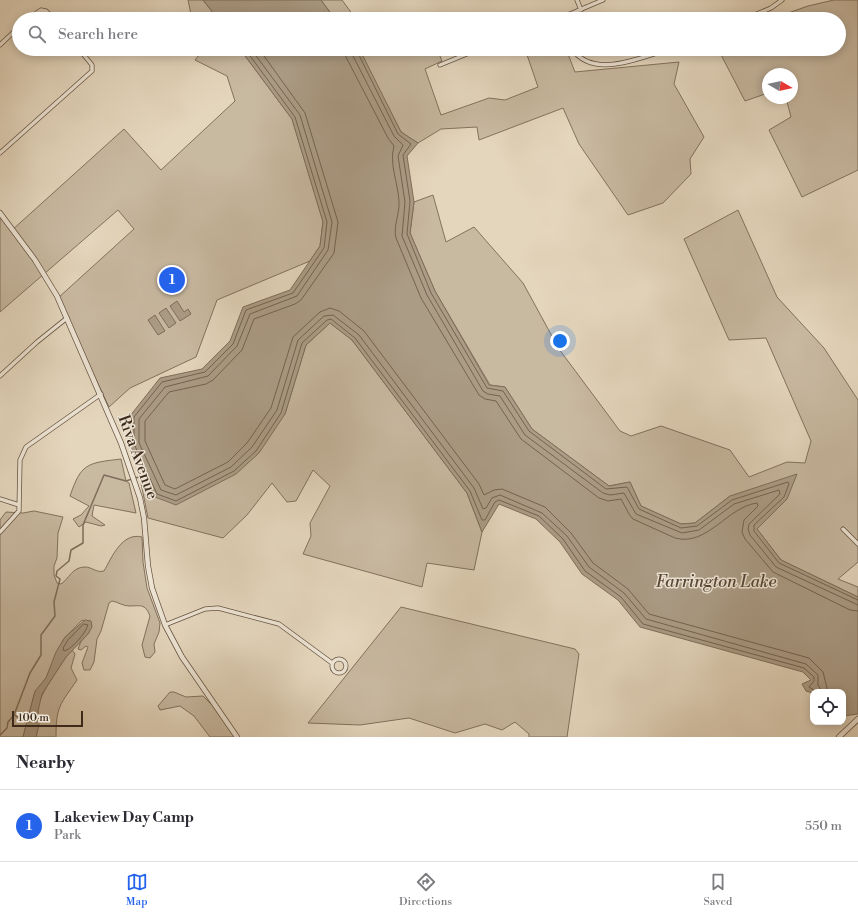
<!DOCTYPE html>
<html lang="en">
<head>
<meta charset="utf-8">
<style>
  :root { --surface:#fff; --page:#f7f7f7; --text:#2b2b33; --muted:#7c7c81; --line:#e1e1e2; --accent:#2563eb }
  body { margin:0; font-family:"Libre Bodoni",serif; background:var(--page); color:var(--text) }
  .controls { position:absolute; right:12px; bottom:12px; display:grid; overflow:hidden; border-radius:8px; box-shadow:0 2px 10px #0003 }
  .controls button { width:36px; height:36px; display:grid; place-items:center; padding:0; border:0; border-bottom:1px solid var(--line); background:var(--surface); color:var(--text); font:20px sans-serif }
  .compass { position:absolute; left:762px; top:68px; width:36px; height:36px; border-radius:50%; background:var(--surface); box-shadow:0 2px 10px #0003; rotate:99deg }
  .scale { position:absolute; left:12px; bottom:10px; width:71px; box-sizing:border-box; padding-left:4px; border:2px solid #3d2a1b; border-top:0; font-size:11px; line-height:14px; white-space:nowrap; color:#3d2a1b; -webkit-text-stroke:3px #ede4d4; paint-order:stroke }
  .you { position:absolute; left:560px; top:341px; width:14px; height:14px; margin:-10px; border:3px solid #fff; border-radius:50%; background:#1a73e8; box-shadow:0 0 0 6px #1a73e833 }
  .badge { display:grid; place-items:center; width:26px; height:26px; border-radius:50%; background:var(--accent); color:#fff; font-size:13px; font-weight:700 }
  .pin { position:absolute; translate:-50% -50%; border:2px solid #fff; box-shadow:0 1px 4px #0006 }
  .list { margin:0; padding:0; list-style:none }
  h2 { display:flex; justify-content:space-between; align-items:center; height:52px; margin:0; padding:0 16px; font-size:17px }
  h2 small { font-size:13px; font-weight:400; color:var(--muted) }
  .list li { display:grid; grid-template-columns:26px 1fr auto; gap:12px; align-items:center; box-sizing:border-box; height:72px; padding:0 16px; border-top:1px solid var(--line) }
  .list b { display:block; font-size:15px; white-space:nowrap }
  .list p { margin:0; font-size:13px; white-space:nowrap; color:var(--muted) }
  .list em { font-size:13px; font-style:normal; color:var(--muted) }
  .icon { flex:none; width:22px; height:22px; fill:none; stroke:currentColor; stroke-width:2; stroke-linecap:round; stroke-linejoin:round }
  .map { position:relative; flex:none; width:858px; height:737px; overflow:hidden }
  .search { position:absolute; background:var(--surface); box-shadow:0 2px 10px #0003; left:12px; right:12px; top:12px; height:44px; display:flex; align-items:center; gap:10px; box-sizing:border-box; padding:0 14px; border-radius:22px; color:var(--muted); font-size:15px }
  .sheet { height:124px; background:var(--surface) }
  nav { display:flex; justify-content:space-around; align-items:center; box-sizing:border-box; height:56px; border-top:1px solid var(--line); background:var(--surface); font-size:11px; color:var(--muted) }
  nav a { display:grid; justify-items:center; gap:2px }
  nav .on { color:var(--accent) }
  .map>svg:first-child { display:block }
  .green { fill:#c8b9a1; stroke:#82725e }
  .water { fill:#ab9c86; stroke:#7f6e5b }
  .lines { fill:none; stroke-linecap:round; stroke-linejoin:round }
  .shore { stroke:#746350; stroke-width:1 }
  .stream { stroke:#7f6e5b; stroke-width:1.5 }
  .minor-casing { stroke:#675544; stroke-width:5 }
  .tertiary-casing { stroke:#675544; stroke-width:6 }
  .minor { stroke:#ede4d4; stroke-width:3.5 }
  .tertiary { stroke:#ede4d4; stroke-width:4.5 }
  .labels { text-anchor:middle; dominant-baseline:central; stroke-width:3; stroke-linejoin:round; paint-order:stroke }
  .street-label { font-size:16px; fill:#3d2a1b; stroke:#ede4d4 }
  .water-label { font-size:17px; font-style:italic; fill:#584636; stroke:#ede4d4 }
</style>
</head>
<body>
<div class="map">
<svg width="858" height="737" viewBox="0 0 858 737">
  <rect width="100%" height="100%" fill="#e4d6bd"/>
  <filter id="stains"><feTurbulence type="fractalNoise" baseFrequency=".005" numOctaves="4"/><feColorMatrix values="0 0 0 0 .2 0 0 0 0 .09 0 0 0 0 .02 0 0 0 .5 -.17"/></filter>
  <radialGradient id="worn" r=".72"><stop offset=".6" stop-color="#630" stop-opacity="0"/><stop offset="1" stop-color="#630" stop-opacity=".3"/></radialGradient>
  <path class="green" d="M188,0H203L218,19H192Z
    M321,0H342L356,19H335Z
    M834,0H858V170L802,197L769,130L791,117L786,98H792V74H768V93L745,101L718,49H839V19H771L808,6Z
    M204,49H240L292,119L323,221L320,246L310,261L217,300L196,357L130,388L109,407L58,298L134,229L118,210L0,312V216L11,231L124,129L161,170L235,101L227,76L195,60Z
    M358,49H437L442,61L425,69L441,115L489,98L505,100L538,87L525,49H566L575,72L679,62L674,84L704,137L690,159L691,174L663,203L628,215L579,144L563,108L479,140L477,127L441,129L418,143L401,132Z
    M433,195L446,242L474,227L523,283L559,349L620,431L631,436L661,426L730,450L749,477L787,462L805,463L811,441L766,338L729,340L684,239L738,210L777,297L824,348L858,400V562L838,579L858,587V597L781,560L757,529L787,499L730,496L695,523L681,524L641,506L630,482L609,486L532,429L505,387L490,385L435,291L410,233L414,202Z
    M330,323L352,340L467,493L482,532L474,570L427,563L422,587L303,554L311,536L310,523L330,486L313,470L296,501L287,502L272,483L247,515L223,538L148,518L141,483L146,481L155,497L285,414L306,345Z
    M121,459L126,481L129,483L136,513L94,505L92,516L105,525L101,526L86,522L79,527L73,519L81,515L89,506L70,496C81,464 86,463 121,459Z
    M34,511L63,517L58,533L57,558L54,566V575L57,583L61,584C69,579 72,567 85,567C92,567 96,573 104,571C112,557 122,532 142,537L143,562L147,588L160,623L159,632L154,644L155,652L150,658L145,657L142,645L150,616C145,603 140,606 129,606C123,606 118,602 112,601L109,603L101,631L97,639L94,662L90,670H84L82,663L88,647L86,646L81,650L78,649L81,641L88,634L83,620L81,621L63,640L46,678L34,695L23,737H0V520L6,512L23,513Z
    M401,607L575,649L579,654L567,737H529V734L515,722L502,730L485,724L455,733L409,718L360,725L308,723Z
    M72,650L75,654L71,668L77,680C60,705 56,706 56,737H36C39,726 36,714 39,703C42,692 64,658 72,650Z
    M170,692H174L186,697L203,696L212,705L235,737H210L194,716L180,706L160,710L158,706Z"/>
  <path class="water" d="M203,0H321L335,19H218Z
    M240,49H358L361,52L401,132L418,143L407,156L414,202L410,233L435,291L489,385L505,387L532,429L609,486L630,482L641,506L681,524L695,523L730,496L797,474L787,499L757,529L781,560L858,597V714L843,716V692L813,693L806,691L802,684L811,680L803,672L640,627L618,600L582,574L560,542L536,519L499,504L482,532L467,493L352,340L330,323L306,345L285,414L259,453L236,474L176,505L155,497L130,445V416L160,378L202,369L230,341L243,307L290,290L320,246L323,222L292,119Z
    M177,301L184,312L188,309L191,314L180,321L170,306Z
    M166,308L176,323L169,328L159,313Z
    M155,315L165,331L158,335L148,320Z
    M85,620L91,621L92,627L88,634L66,657L42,694L38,711L39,725L36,737H23L35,691L46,678L56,652L65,637Z"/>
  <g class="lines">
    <path class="shore" d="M245,49L295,117L327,222L324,248L293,293L246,310L233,344L205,372L162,382L134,417V444L157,494L176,501L234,471L256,451L281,413L302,343L327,320L331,319L355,338L470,491L482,520H485L495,502L499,500L539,516L563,539L585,571L621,597L643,624L804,668L814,677V681L809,687L817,692
      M251,49L300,115L332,222L328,250L297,296L250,314L237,346L208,376L165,387L139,419V443L161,490L176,495L231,467L252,447L277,410L298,340L324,316L333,315L359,335L474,488L483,509L486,508L492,498L500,495L542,513L567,536L589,567L624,593L646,619L806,664L818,675V685L822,692
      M259,49L305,113L338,222L334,253L301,300L295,304L254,319L242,350L213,380L206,384L169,392L145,421V441L165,485L175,489L228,462L247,443L271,408L293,337L320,312L330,308L339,311L364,331L479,484L484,495L494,490L502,489L545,507L571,533L593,563L628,589L649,614L809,658L823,672L828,692
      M345,49L346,57L388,138L394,146C389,164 398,183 399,201C400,213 393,226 396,238L421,298L479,395L485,399L496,401L521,439L599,498L608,501L621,499L629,514L633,519L675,538C707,547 727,507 757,503L758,506L744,520L742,532L745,539L773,572L850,610L858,611
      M351,49L352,54L394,136L403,145L398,156L405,202L402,236L427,295L483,391L488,394L500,396L525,435L603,493L610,495L624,493L636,514L682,533L699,530L734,504L779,490L780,494L749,524L748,529L750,535L776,567L858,605
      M356,49L398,134L411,144L403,155L410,201L407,234L431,293L487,388L503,391L529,431L606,489L627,487L639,509L681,528L697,526L732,500L788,482L789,484L784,497L754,525V531L779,563L858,600
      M84,624L88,625C85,634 72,649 64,651L63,648L68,640Z"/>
    <path class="stream" d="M135,478L144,476
      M14,715L27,721
      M0,735L7,728L8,722L14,715L30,673L41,655V635L55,616L54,602L60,579L56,576L57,571L69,561L71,550L83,543V525L104,475L126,481L132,479"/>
    <defs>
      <path id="minor" d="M577,0L581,10
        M28,19L41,10L46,11L54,19
        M558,19L603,0
        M745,19L771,8L782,0
        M0,45L19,27
        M572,49C594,80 641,57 670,49
        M440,65L479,49
        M0,153L92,71V65L79,49
        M0,376L37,342L67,318
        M0,499L19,505
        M843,529L858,544
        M0,532L19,511L20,460L26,447L101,394
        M165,625L205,609L218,608L279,624L332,663
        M332 666a7 7 0 1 1 14 0a7 7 0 1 1-14 0Z"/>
      <path id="tertiary" d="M0,213L35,260L57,296L121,443L140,498L144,518L148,566L152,588L165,625L182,657L237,737
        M839,737L858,719"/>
    </defs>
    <use href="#minor" class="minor-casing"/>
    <use href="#tertiary" class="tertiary-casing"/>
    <use href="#minor" class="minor"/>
    <use href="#tertiary" class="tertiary"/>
  </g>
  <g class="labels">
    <g class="street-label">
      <text transform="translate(138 457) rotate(70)">Riva Avenue</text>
    </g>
    <g class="water-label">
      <text x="716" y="582">Farrington Lake</text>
    </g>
  </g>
  <rect width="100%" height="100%" filter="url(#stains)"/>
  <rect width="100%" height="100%" fill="url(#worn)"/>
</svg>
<div class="controls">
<button><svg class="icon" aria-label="locate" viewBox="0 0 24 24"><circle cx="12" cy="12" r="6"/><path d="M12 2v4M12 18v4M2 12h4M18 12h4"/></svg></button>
</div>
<svg class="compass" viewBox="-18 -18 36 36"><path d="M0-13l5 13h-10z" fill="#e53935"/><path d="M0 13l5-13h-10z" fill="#7c7c81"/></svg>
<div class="scale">100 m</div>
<div class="you"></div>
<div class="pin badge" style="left:172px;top:280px">1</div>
<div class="search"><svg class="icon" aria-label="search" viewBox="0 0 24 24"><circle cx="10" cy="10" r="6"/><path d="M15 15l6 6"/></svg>Search here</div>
</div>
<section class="sheet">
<h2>Nearby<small></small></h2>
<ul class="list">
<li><span class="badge">1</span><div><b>Lakeview Day Camp</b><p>Park</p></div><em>550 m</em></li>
</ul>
</section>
<nav>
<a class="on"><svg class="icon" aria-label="map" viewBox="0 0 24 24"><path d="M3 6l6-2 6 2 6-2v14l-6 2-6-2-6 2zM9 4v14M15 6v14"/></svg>Map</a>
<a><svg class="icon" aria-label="directions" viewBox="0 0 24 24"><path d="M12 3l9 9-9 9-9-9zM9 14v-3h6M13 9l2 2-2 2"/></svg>Directions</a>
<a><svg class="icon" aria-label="saved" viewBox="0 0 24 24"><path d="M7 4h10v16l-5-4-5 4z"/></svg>Saved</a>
</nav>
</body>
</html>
